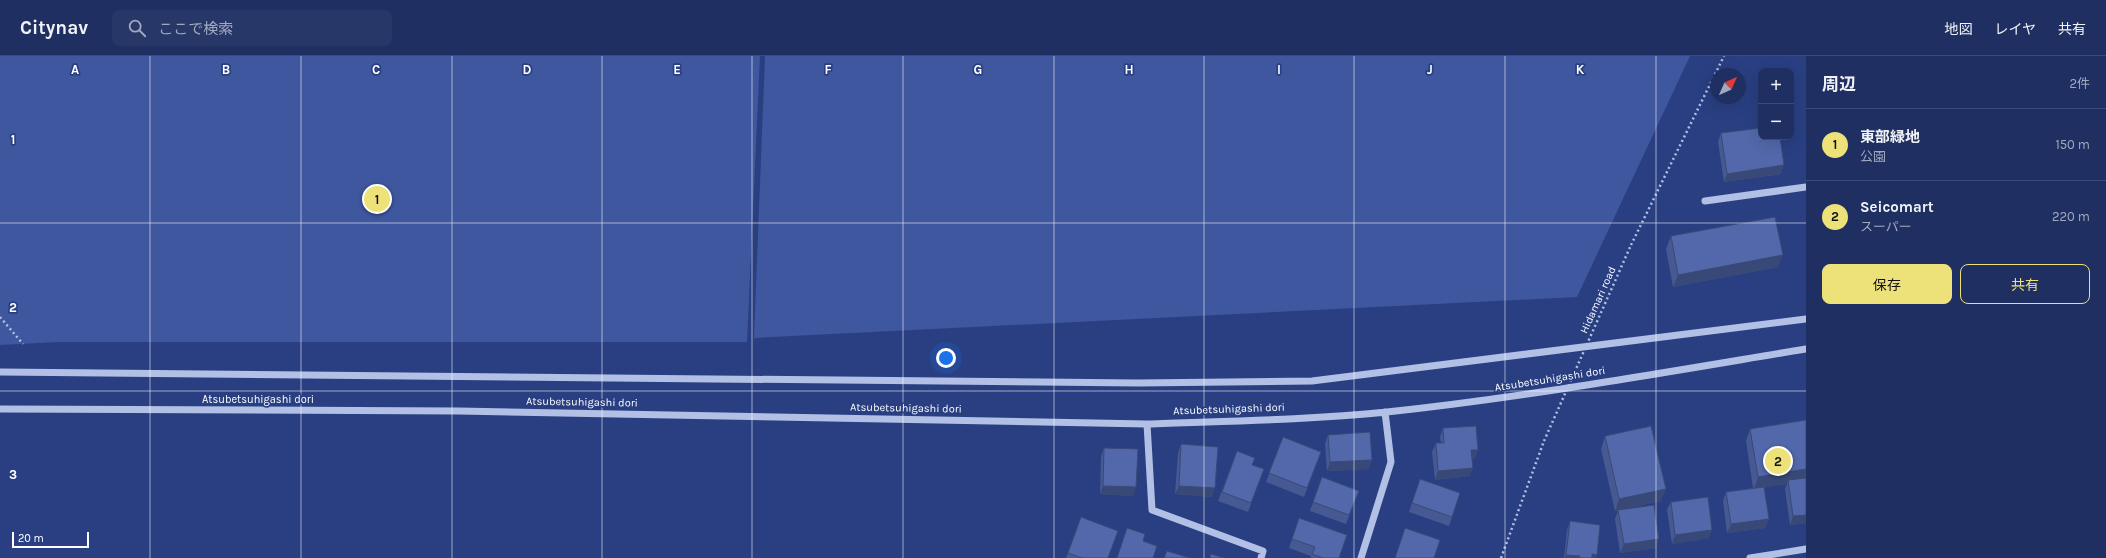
<!DOCTYPE html>
<html lang="ja">
<head>
<meta charset="utf-8">
<style>
  :root { --surface:#1f2f62; --page:#273768; --text:#f1f3f6; --muted:#a1a9be; --line:#3c4a77; --accent:#ede27a }
  body { margin:0; font-family:Karla,"Noto Sans JP",sans-serif; background:var(--page); color:var(--text) }
  .controls { position:absolute; right:12px; top:12px; display:grid; overflow:hidden; border-radius:8px; box-shadow:0 4px 16px #0002 }
  .controls button { width:36px; height:36px; display:grid; place-items:center; padding:0; border:0; border-bottom:1px solid var(--line); background:var(--surface); color:var(--text); font:20px sans-serif }
  .compass { position:absolute; left:1710px; top:12px; width:36px; height:36px; border-radius:50%; background:var(--surface); box-shadow:0 4px 16px #0002; rotate:45deg }
  .scale { position:absolute; left:12px; bottom:10px; width:77px; box-sizing:border-box; padding-left:4px; border:2px solid #fff; border-top:0; font-size:11px; line-height:14px; white-space:nowrap; color:#fff; -webkit-text-stroke:3px #293f82; paint-order:stroke }
  .you { position:absolute; left:946px; top:302px; width:14px; height:14px; margin:-10px; border:3px solid #fff; border-radius:50%; background:#1a73e8; box-shadow:0 0 0 6px #1a73e833 }
  .badge { display:grid; place-items:center; width:26px; height:26px; border-radius:50%; background:var(--accent); color:#111; font-size:13px; font-weight:700 }
  .pin { position:absolute; translate:-50% -50%; border:2px solid #fff; box-shadow:0 1px 4px #0006 }
  .list { margin:0; padding:0; list-style:none }
  h2 { display:flex; justify-content:space-between; align-items:center; height:52px; margin:0; padding:0 16px; font-size:17px }
  h2 small { font-size:13px; font-weight:400; color:var(--muted) }
  .list li { display:grid; grid-template-columns:26px 1fr auto; gap:12px; align-items:center; box-sizing:border-box; height:72px; padding:0 16px; border-top:1px solid var(--line) }
  .list b { display:block; font-size:15px; white-space:nowrap }
  .list p { margin:0; font-size:13px; white-space:nowrap; color:var(--muted) }
  .list em { font-size:13px; font-style:normal; color:var(--muted) }
  .actions { display:flex; gap:8px; padding:12px 16px }
  .actions a { flex:1; padding:9px 0; border:1px solid var(--accent); border-radius:8px; text-align:center; font-size:14px; color:var(--accent) }
  .actions .main { background:var(--accent); color:#111 }
  .icon { flex:none; width:22px; height:22px; fill:none; stroke:currentColor; stroke-width:2; stroke-linecap:round; stroke-linejoin:round }
  .map { position:relative; flex:none; width:1806px; height:502px; overflow:hidden }
  header { display:flex; align-items:center; gap:24px; box-sizing:border-box; height:56px; padding:0 20px; background:var(--surface); border-bottom:1px solid var(--line) }
  header strong { font-size:19px }
  nav { display:flex; gap:22px; margin-inline-start:auto; font-size:14px }
  .search { width:280px; height:36px; background:var(--page); display:flex; align-items:center; gap:10px; box-sizing:border-box; padding:0 14px; border-radius:8px; color:var(--muted); font-size:15px }
  main { display:flex }
  aside { flex:1; background:var(--surface) }
  .map>svg:first-child { display:block }
  .green { fill:#3e579f }
  .lines { fill:none; stroke-linecap:round; stroke-linejoin:round }
  .path { stroke:#b2c0e6; stroke-width:2.5; stroke-dasharray:2 3; stroke-linecap:butt }
  .minor { stroke:#b2c0e6; stroke-width:7 }
  .path-bridge { stroke:#b2c0e6; stroke-width:2.5; stroke-dasharray:2 3; stroke-linecap:butt }
  .wall { fill:#475992 }
  .shaded-wall { fill:#394977 }
  .building { fill:#5268aa; stroke:#394977 }
  .grid { fill:none; stroke:#fff; stroke-width:1; stroke-opacity:0.55 }
  .labels { text-anchor:middle; dominant-baseline:central; stroke-width:3.5; stroke-linejoin:round; paint-order:stroke }
  .street-label { font-size:11px; fill:#fff; stroke:#293f82 }
  .grid-label { font-size:13px; text-anchor:middle; font-weight:bold; fill:#fff; stroke:#293f82; stroke-width:3.5; stroke-linejoin:round; paint-order:stroke }
</style>
</head>
<body>
<header>
<strong>Citynav</strong>
<div class="search"><svg class="icon" aria-label="search" viewBox="0 0 24 24"><circle cx="10" cy="10" r="6"/><path d="M15 15l6 6"/></svg>ここで検索</div>
<nav><a>地図</a><a>レイヤ</a><a>共有</a></nav>
</header>
<main>
<div class="map">
<svg width="1806" height="502" viewBox="0 0 1806 502">
  <rect width="100%" height="100%" fill="#293f82"/>
  <path class="green" d="M0,0H760L747,286H58L0,289Z
    M765,0H1690L1577,241L754,282Z"/>
  <g class="lines">
    <path class="path" d="M1631,189L1724,0
      M0,261L23,288
      M1501,502L1544,385"/>
    <path class="minor" d="M1705,145L1806,131
      M0,316L1138,327L1312,325L1806,263
      M0,353L459,355L1147,368C1227,365 1307,364 1387,356C1527,341 1667,316 1806,293
      M1147,368L1152,454L1263,495L1261,502
      M1361,502L1391,406L1385,356
      M1750,502L1806,493"/>
    <path class="path-bridge" d="M1544,385L1631,189"/>
  </g>
  <path class="wall" d="M1721,77L1781,118L1724,126L1718,86Z
    M1671,180L1778,211L1673,231L1666,193Z
    M1806,364V467L1790,469L1785,433L1787,428L1764,431L1769,463L1765,472L1727,477L1723,445L1726,436L1753,432L1746,385L1750,373Z
    M1443,372L1478,394L1475,402L1472,403L1470,420L1435,424L1432,396L1436,387H1441L1440,381Z
    M1328,379L1369,413L1327,415L1325,388Z
    M1605,380L1661,445L1624,453L1656,492L1620,497L1615,463L1618,455H1615L1601,393Z
    M1283,381L1321,396L1304,441L1266,426Z
    M1181,388L1212,441L1175,438L1178,397Z
    M1104,392L1133,440L1100,438L1101,400Z
    M1237,395L1252,409L1264,413L1248,456L1218,445Z
    M1322,421L1359,435L1346,468L1310,455Z
    M1420,423L1460,437L1449,470L1409,456Z
    M1671,446L1709,482L1672,488L1667,454Z
    M1081,461L1108,502H1066Z
    M1299,462L1339,502H1311V500L1289,492Z
    M1570,465L1597,499L1596,502H1564L1567,474Z"/>
  <path class="shaded-wall" d="M1784,109L1781,118L1724,126L1727,118Z
    M1783,199L1778,211L1673,231L1678,219Z
    M1471,394H1478L1475,402L1468,403Z
    M1372,404L1369,413L1327,415L1330,406Z
    M1473,412L1470,420L1435,424L1438,415Z
    M1806,413V425L1788,424L1787,428L1754,433L1758,421Z
    M1103,430L1136,431L1133,440L1100,438Z
    M1179,430L1215,432L1212,441L1175,438Z
    M1666,433L1661,445L1615,455L1619,443Z
    M1806,459V467L1790,469L1793,460Z
    M1769,463L1765,472L1727,477L1731,468Z
    M1712,474L1709,482L1672,488L1675,479Z
    M1659,483L1656,492L1620,497L1624,488Z
    M1592,498L1597,499L1596,502H1591Z
    M1566,499L1580,500L1579,502H1565Z"/>
  <path class="building" d="M1761,72V81H1780L1784,109L1727,118L1721,77Z
    M1775,161L1783,199L1678,219L1671,180Z
    M1806,364V413L1758,421L1750,373Z
    M1476,370L1478,394H1471L1473,412L1438,415L1436,387H1444L1443,372Z
    M1651,370L1666,433L1619,443L1605,380Z
    M1370,376L1372,404L1330,406L1328,379Z
    M1283,381L1321,396L1307,432L1269,417Z
    M1181,388L1218,391L1215,432L1179,430Z
    M1104,392L1138,393L1136,431L1103,430Z
    M1237,395L1255,402L1252,409L1264,413L1251,447L1222,436Z
    M1322,421L1359,435L1349,459L1313,446Z
    M1806,422V459L1793,460L1788,424Z
    M1420,423L1460,437L1452,461L1412,447Z
    M1764,431L1769,463L1731,468L1726,436Z
    M1708,441L1712,474L1675,479L1671,446Z
    M1654,449L1659,483L1624,488L1618,454Z
    M1081,461L1118,475L1108,502H1082L1068,497Z
    M1299,462L1347,479L1339,502H1323L1312,498L1315,491L1292,483Z
    M1570,465L1600,469L1597,499L1592,498V502H1579L1580,500L1566,499Z
    M1127,472L1145,478L1143,485L1157,490L1153,502H1117Z
    M1405,472L1440,484L1434,502H1395Z
    M1167,495L1190,502H1164Z
    M1211,498L1224,502H1210Z"/>
  <path class="grid" d="M150,0V502M301,0V502M452,0V502M602,0V502M752,0V502M903,0V502M1054,0V502M1204,0V502M1354,0V502M1505,0V502M1656,0V502M0,167H1806M0,335H1806"/>
  <g class="labels">
    <g class="street-label">
      <text transform="translate(1598 244) rotate(-66)">Hidamari road</text>
      <text transform="translate(1550 323) rotate(-9)">Atsubetsuhigashi dori</text>
      <text x="258" y="343">Atsubetsuhigashi dori</text>
      <text transform="translate(582 346) rotate(1)">Atsubetsuhigashi dori</text>
      <text transform="translate(906 352) rotate(1)">Atsubetsuhigashi dori</text>
      <text transform="translate(1229 353) rotate(-2)">Atsubetsuhigashi dori</text>
    </g>
  </g>
  <g class="grid-label">
    <text x="75" y="18">A</text>
    <text x="226" y="18">B</text>
    <text x="376" y="18">C</text>
    <text x="527" y="18">D</text>
    <text x="677" y="18">E</text>
    <text x="828" y="18">F</text>
    <text x="978" y="18">G</text>
    <text x="1129" y="18">H</text>
    <text x="1279" y="18">I</text>
    <text x="1430" y="18">J</text>
    <text x="1580" y="18">K</text>
    <text x="13" y="88">1</text>
    <text x="13" y="256">2</text>
    <text x="13" y="423">3</text>
  </g>
</svg>
<div class="controls">
<button>+</button>
<button>−</button>
</div>
<svg class="compass" viewBox="-18 -18 36 36"><path d="M0-13l5 13h-10z" fill="#e53935"/><path d="M0 13l5-13h-10z" fill="#a1a9be"/></svg>
<div class="scale">20 m</div>
<div class="you"></div>
<div class="pin badge" style="left:377px;top:143px">1</div>
<div class="pin badge" style="left:1778px;top:405px">2</div>
</div>
<aside>
<h2>周辺<small>2件</small></h2>
<ul class="list">
<li><span class="badge">1</span><div><b>東部緑地</b><p>公園</p></div><em>150 m</em></li>
<li><span class="badge">2</span><div><b>Seicomart</b><p>スーパー</p></div><em>220 m</em></li>
</ul>
<div class="actions"><a class="main">保存</a><a>共有</a></div>
</aside>
</main>
</body>
</html>
